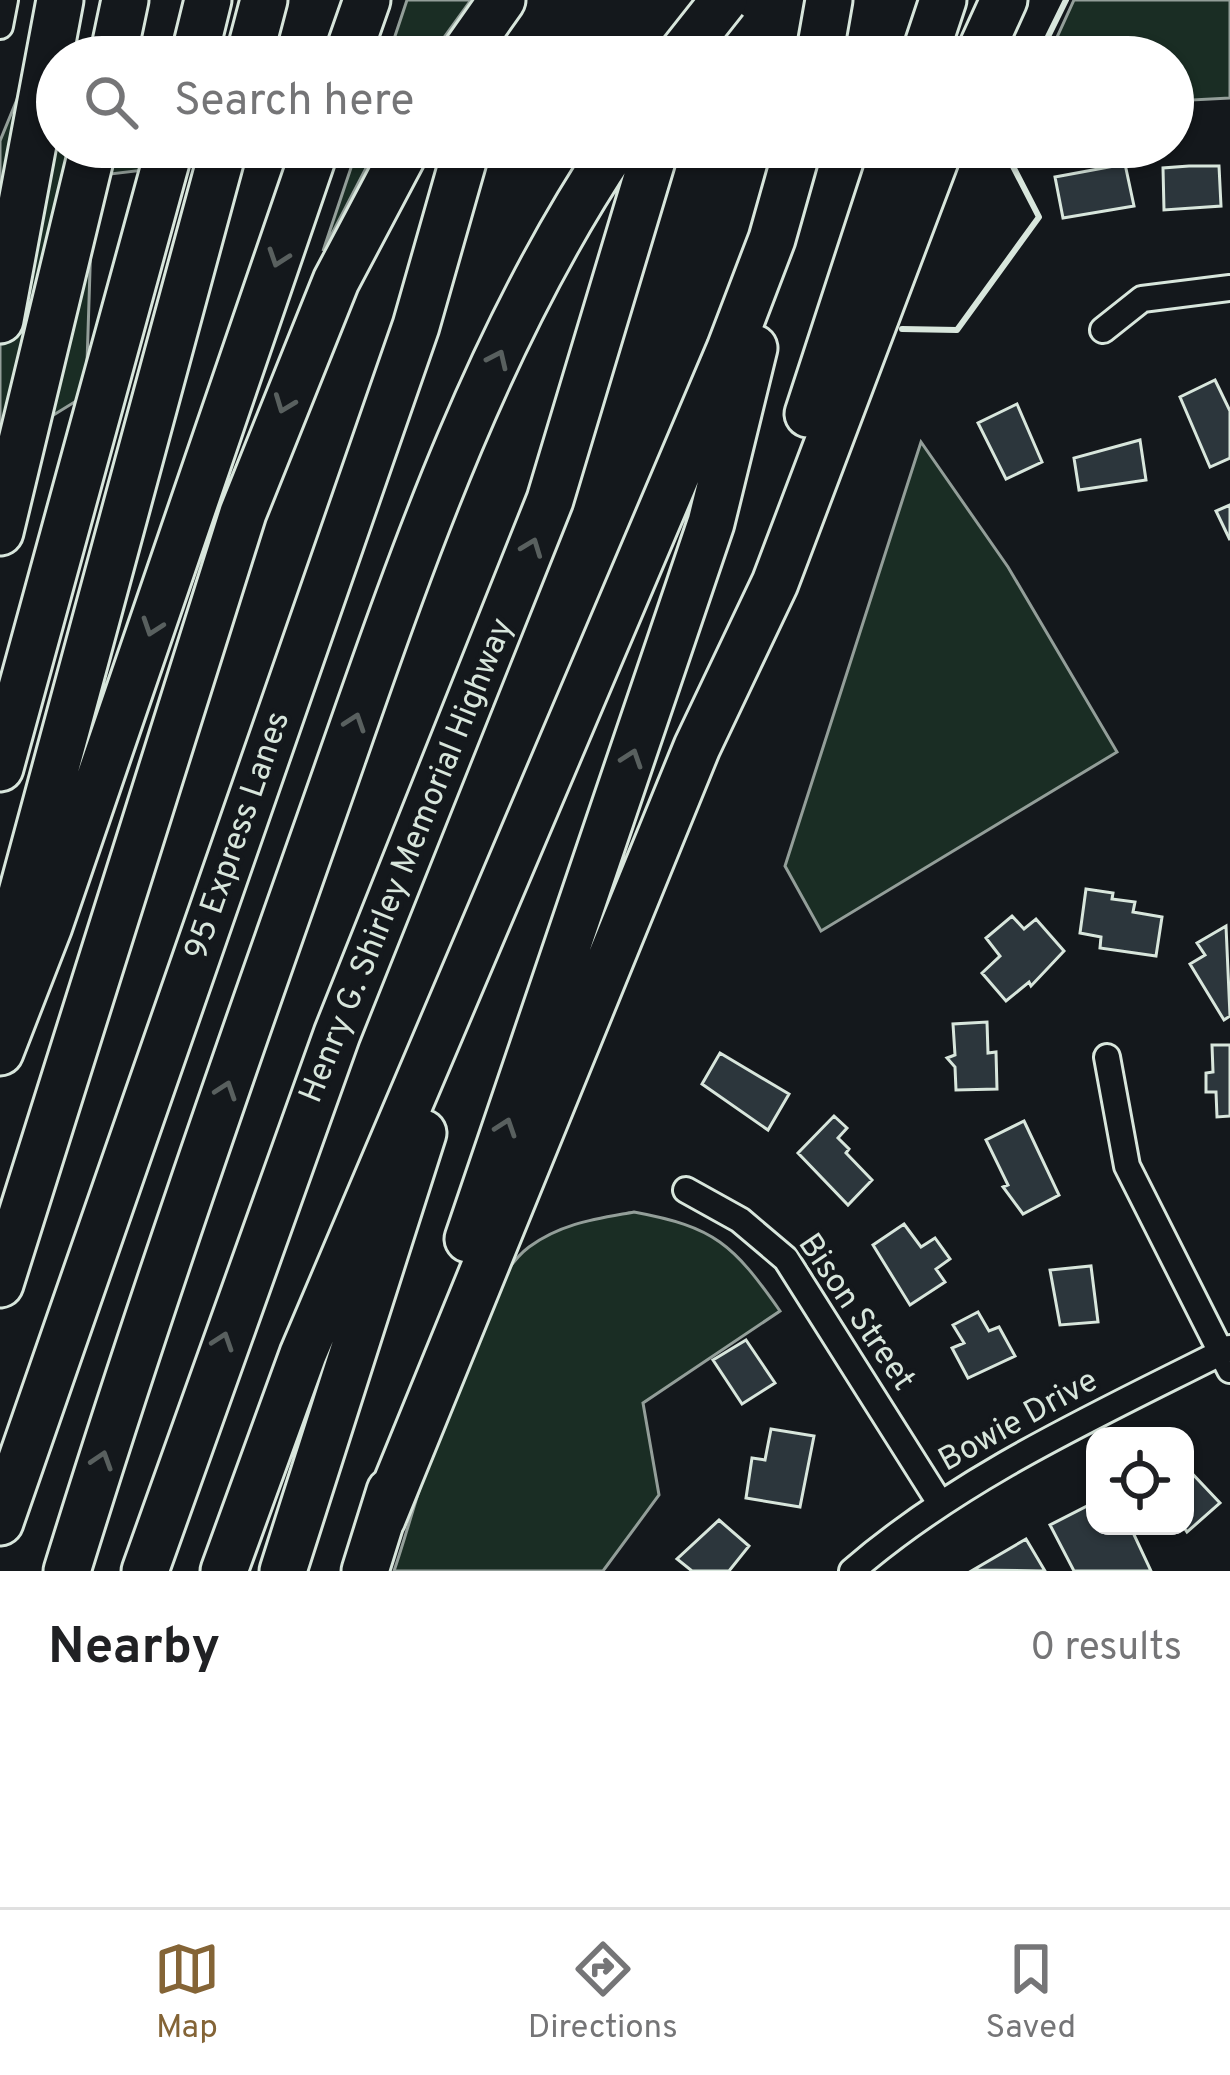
<!DOCTYPE html>
<html lang="en">
<head>
<meta charset="utf-8">
<style>
  :root { --surface:#fff; --page:#f6f6f6; --text:#202124; --muted:#757577; --line:#e0e0e0; --accent:#846436 }
  body { margin:0; font-family:Overpass,sans-serif; background:var(--page); color:var(--text) }
  .controls { position:absolute; right:36px; bottom:36px; display:grid; overflow:hidden; border-radius:24px; box-shadow:0 3px 9px #0004 }
  .controls button { width:108px; height:108px; display:grid; place-items:center; padding:0; border:0; border-bottom:3px solid var(--line); background:var(--surface); color:var(--text); font:60px sans-serif }
  .list { margin:0; padding:0; list-style:none }
  h2 { display:flex; justify-content:space-between; align-items:center; height:156px; margin:0; padding:0 48px; font-size:51px }
  h2 small { font-size:39px; font-weight:400; color:var(--muted) }
  .icon { flex:none; width:66px; height:66px; fill:none; stroke:currentColor; stroke-width:2; stroke-linecap:round; stroke-linejoin:round }
  .map { position:relative; flex:none; width:1230px; height:1571px; overflow:hidden }
  .search { position:absolute; background:var(--surface); box-shadow:0 3px 9px #0004; left:36px; right:36px; top:36px; height:132px; display:flex; align-items:center; gap:30px; box-sizing:border-box; padding:0 42px; border-radius:66px; color:var(--muted); font-size:45px }
  .sheet { height:336px; background:var(--surface) }
  nav { display:flex; justify-content:space-around; align-items:center; box-sizing:border-box; height:168px; border-top:3px solid var(--line); background:var(--surface); font-size:33px; color:var(--muted) }
  nav a { display:grid; justify-items:center; gap:6px }
  nav .on { color:var(--accent) }
  .map>svg:first-child { display:block }
  .green { fill:#1a2d24; stroke:#939e99; stroke-width:3 }
  .building { fill:#2c363c; stroke:#d8e6dc; stroke-width:3 }
  .lines { fill:none; stroke-linecap:round; stroke-linejoin:round }
  .minor-casing { stroke:#d8e6dc; stroke-width:30 }
  .motorway-casing { stroke:#d8e6dc; stroke-width:51 }
  .minor { stroke:#14181c; stroke-width:24 }
  .motorway { stroke:#14181c; stroke-width:45 }
  .motorway-bridge-casing { stroke:#d8e6dc; stroke-width:51; stroke-linecap:butt }
  .motorway-bridge { stroke:#14181c; stroke-width:45 }
  .wall { stroke:#d8e6dc; stroke-width:6 }
  .oneway { stroke:#59605f }
  .labels { text-anchor:middle; dominant-baseline:central; stroke-width:9; stroke-linejoin:round; paint-order:stroke }
  .street-label { font-size:33px; fill:#d8e6dc; stroke:#14181c }
</style>
</head>
<body>
<div class="map">
<svg width="1230" height="1571" viewBox="0 0 1230 1571">
  <rect width="100%" height="100%" fill="#14181c"/>
  <path class="green" d="M407,0H471L430,57H388Z
    M1074,0H1230V98L1173,101V57H1048Z
    M45,31L126,57H57V147H142L144,170L93,176L86,395L0,448V141Z
    M358,147H377L323,251Z
    M921,442L1008,567L1117,752L821,931L785,866Z
    M634,1212C715,1227 733,1244 780,1311L643,1403L659,1495L603,1571H394C420,1495 470,1291 529,1247C562,1223 596,1219 634,1212Z"/>
  <path class="building" d="M1125,164L1134,206L1063,218L1055,177Z
    M1189,166H1219L1221,206L1164,210L1163,168Z
    M1215,380L1230,411V458L1210,467L1180,397Z
    M1017,404L1042,462L1006,479L978,423Z
    M1140,440L1146,480L1079,490L1074,458Z
    M1230,505V540L1216,511Z
    M1086,889L1113,893L1112,899L1135,902L1133,912L1162,917L1156,956L1100,948L1101,937L1080,933Z
    M1012,916L1024,929L1036,919L1064,951L1031,986L1029,982L1006,1001L982,973L1000,956L986,938Z
    M1226,926L1230,1016L1224,1020L1190,964L1205,955L1197,943Z
    M987,1022L988,1053L996,1052L997,1089L956,1090L955,1067L947,1058L955,1055L953,1024Z
    M1212,1045H1230V1116L1217,1117L1216,1092H1206V1073L1213,1072Z
    M720,1053L789,1094L768,1130L702,1084Z
    M834,1116L847,1128L838,1138L849,1149L846,1153L872,1180L848,1205L798,1153Z
    M1024,1121L1059,1195L1023,1214L1003,1187L1008,1185L986,1140Z
    M904,1224L921,1247L935,1238L950,1259L936,1269L945,1282L910,1305L873,1245Z
    M1091,1266L1098,1322L1060,1325L1050,1270Z
    M978,1312L989,1331L999,1327L1015,1356L968,1378L952,1348L964,1343L953,1325Z
    M746,1340L775,1383L742,1404L713,1360Z
    M771,1429L814,1436L800,1507L746,1498L752,1458L765,1460Z
    M1185,1466L1220,1503L1187,1532L1183,1526Z
    M1095,1502V1526H1130L1151,1571H1074L1050,1525Z
    M719,1520L749,1546L729,1571H692L677,1559Z
    M1026,1539L1045,1571L973,1570Z"/>
  <g class="lines">
    <defs>
      <path id="minor" d="M0,26L5,0
        M1103,330L1142,299L1230,288
        M1107,1057L1127,1166L1230,1370
        M686,1190L740,1220L786,1259L940,1503
        M852,1571C963,1475 1100,1414 1230,1348"/>
      <path id="motorway" d="M113,57L125,0
        M194,57L208,0
        M249,57L264,0
        M347,57L367,0
        M462,57L502,0
        M819,57L829,0
        M924,57L943,0
        M978,57L1004,0
        M0,320L60,0
        M808,414L895,147
        M0,532L93,147
        M0,768L170,147
        M0,974L224,147
        M0,1052L49,926L316,147
        M468,1239L711,523L754,348
        M0,1284L243,513L336,281L407,147
        M382,1519L697,747L775,583L940,147
        M0,1522L416,326L467,147
        M67,1571C145,1319 232,1070 320,821C401,591 478,351 615,147
        M145,1571L337,1034L550,500L656,147
        M224,1571L303,1354L730,349L772,239L798,147
        M283,1571L423,1133
        M365,1571L390,1491"/>
    </defs>
    <use href="#minor" class="minor-casing"/>
    <use href="#motorway" class="motorway-casing"/>
    <use href="#minor" class="minor"/>
    <use href="#motorway" class="motorway"/>
    <defs>
      <path id="motorway-bridge" d="M679,57L724,0"/>
    </defs>
    <use href="#motorway-bridge" class="motorway-bridge-casing"/>
    <use href="#motorway-bridge" class="motorway-bridge"/>
    <path class="wall" d="M1038,57L1066,0
      M902,329L957,330L1039,217L1003,147"/>
  </g>
  <defs><path id="oneway-chevron" d="M-2-3.5L2.5 0L-2 3.5" fill="none" stroke-width="1.6" stroke-linecap="round" stroke-linejoin="round" transform="scale(3)"/></defs>
  <g class="oneway">
    <use href="#oneway-chevron" transform="translate(278 258) rotate(109)"/>
    <use href="#oneway-chevron" transform="translate(498 359) rotate(-65)"/>
    <use href="#oneway-chevron" transform="translate(284 404) rotate(111)"/>
    <use href="#oneway-chevron" transform="translate(532 547) rotate(-69)"/>
    <use href="#oneway-chevron" transform="translate(152 627) rotate(109)"/>
    <use href="#oneway-chevron" transform="translate(355 722) rotate(-71)"/>
    <use href="#oneway-chevron" transform="translate(632 758) rotate(-71)"/>
    <use href="#oneway-chevron" transform="translate(226 1090) rotate(-71)"/>
    <use href="#oneway-chevron" transform="translate(506 1127) rotate(-71)"/>
    <use href="#oneway-chevron" transform="translate(223 1341) rotate(-71)"/>
    <use href="#oneway-chevron" transform="translate(102 1460) rotate(-72)"/>
  </g>
  <g class="labels">
    <g class="street-label">
      <text transform="translate(239 836) rotate(-71)">95 Express Lanes</text>
      <text transform="translate(408 861) rotate(-68)">Henry G. Shirley Memorial Highway</text>
      <text transform="translate(855 1313) rotate(56)">Bison Street</text>
      <text transform="translate(1019 1422) rotate(-29)">Bowie Drive</text>
    </g>
  </g>
</svg>
<div class="controls">
<button><svg class="icon" aria-label="locate" viewBox="0 0 24 24"><circle cx="12" cy="12" r="6"/><path d="M12 2v4M12 18v4M2 12h4M18 12h4"/></svg></button>
</div>
<div class="search"><svg class="icon" aria-label="search" viewBox="0 0 24 24"><circle cx="10" cy="10" r="6"/><path d="M15 15l6 6"/></svg>Search here</div>
</div>
<section class="sheet">
<h2>Nearby<small>0 results</small></h2>
<ul class="list">
</ul>
</section>
<nav>
<a class="on"><svg class="icon" aria-label="map" viewBox="0 0 24 24"><path d="M3 6l6-2 6 2 6-2v14l-6 2-6-2-6 2zM9 4v14M15 6v14"/></svg>Map</a>
<a><svg class="icon" aria-label="directions" viewBox="0 0 24 24"><path d="M12 3l9 9-9 9-9-9zM9 14v-3h6M13 9l2 2-2 2"/></svg>Directions</a>
<a><svg class="icon" aria-label="saved" viewBox="0 0 24 24"><path d="M7 4h10v16l-5-4-5 4z"/></svg>Saved</a>
</nav>
</body>
</html>
